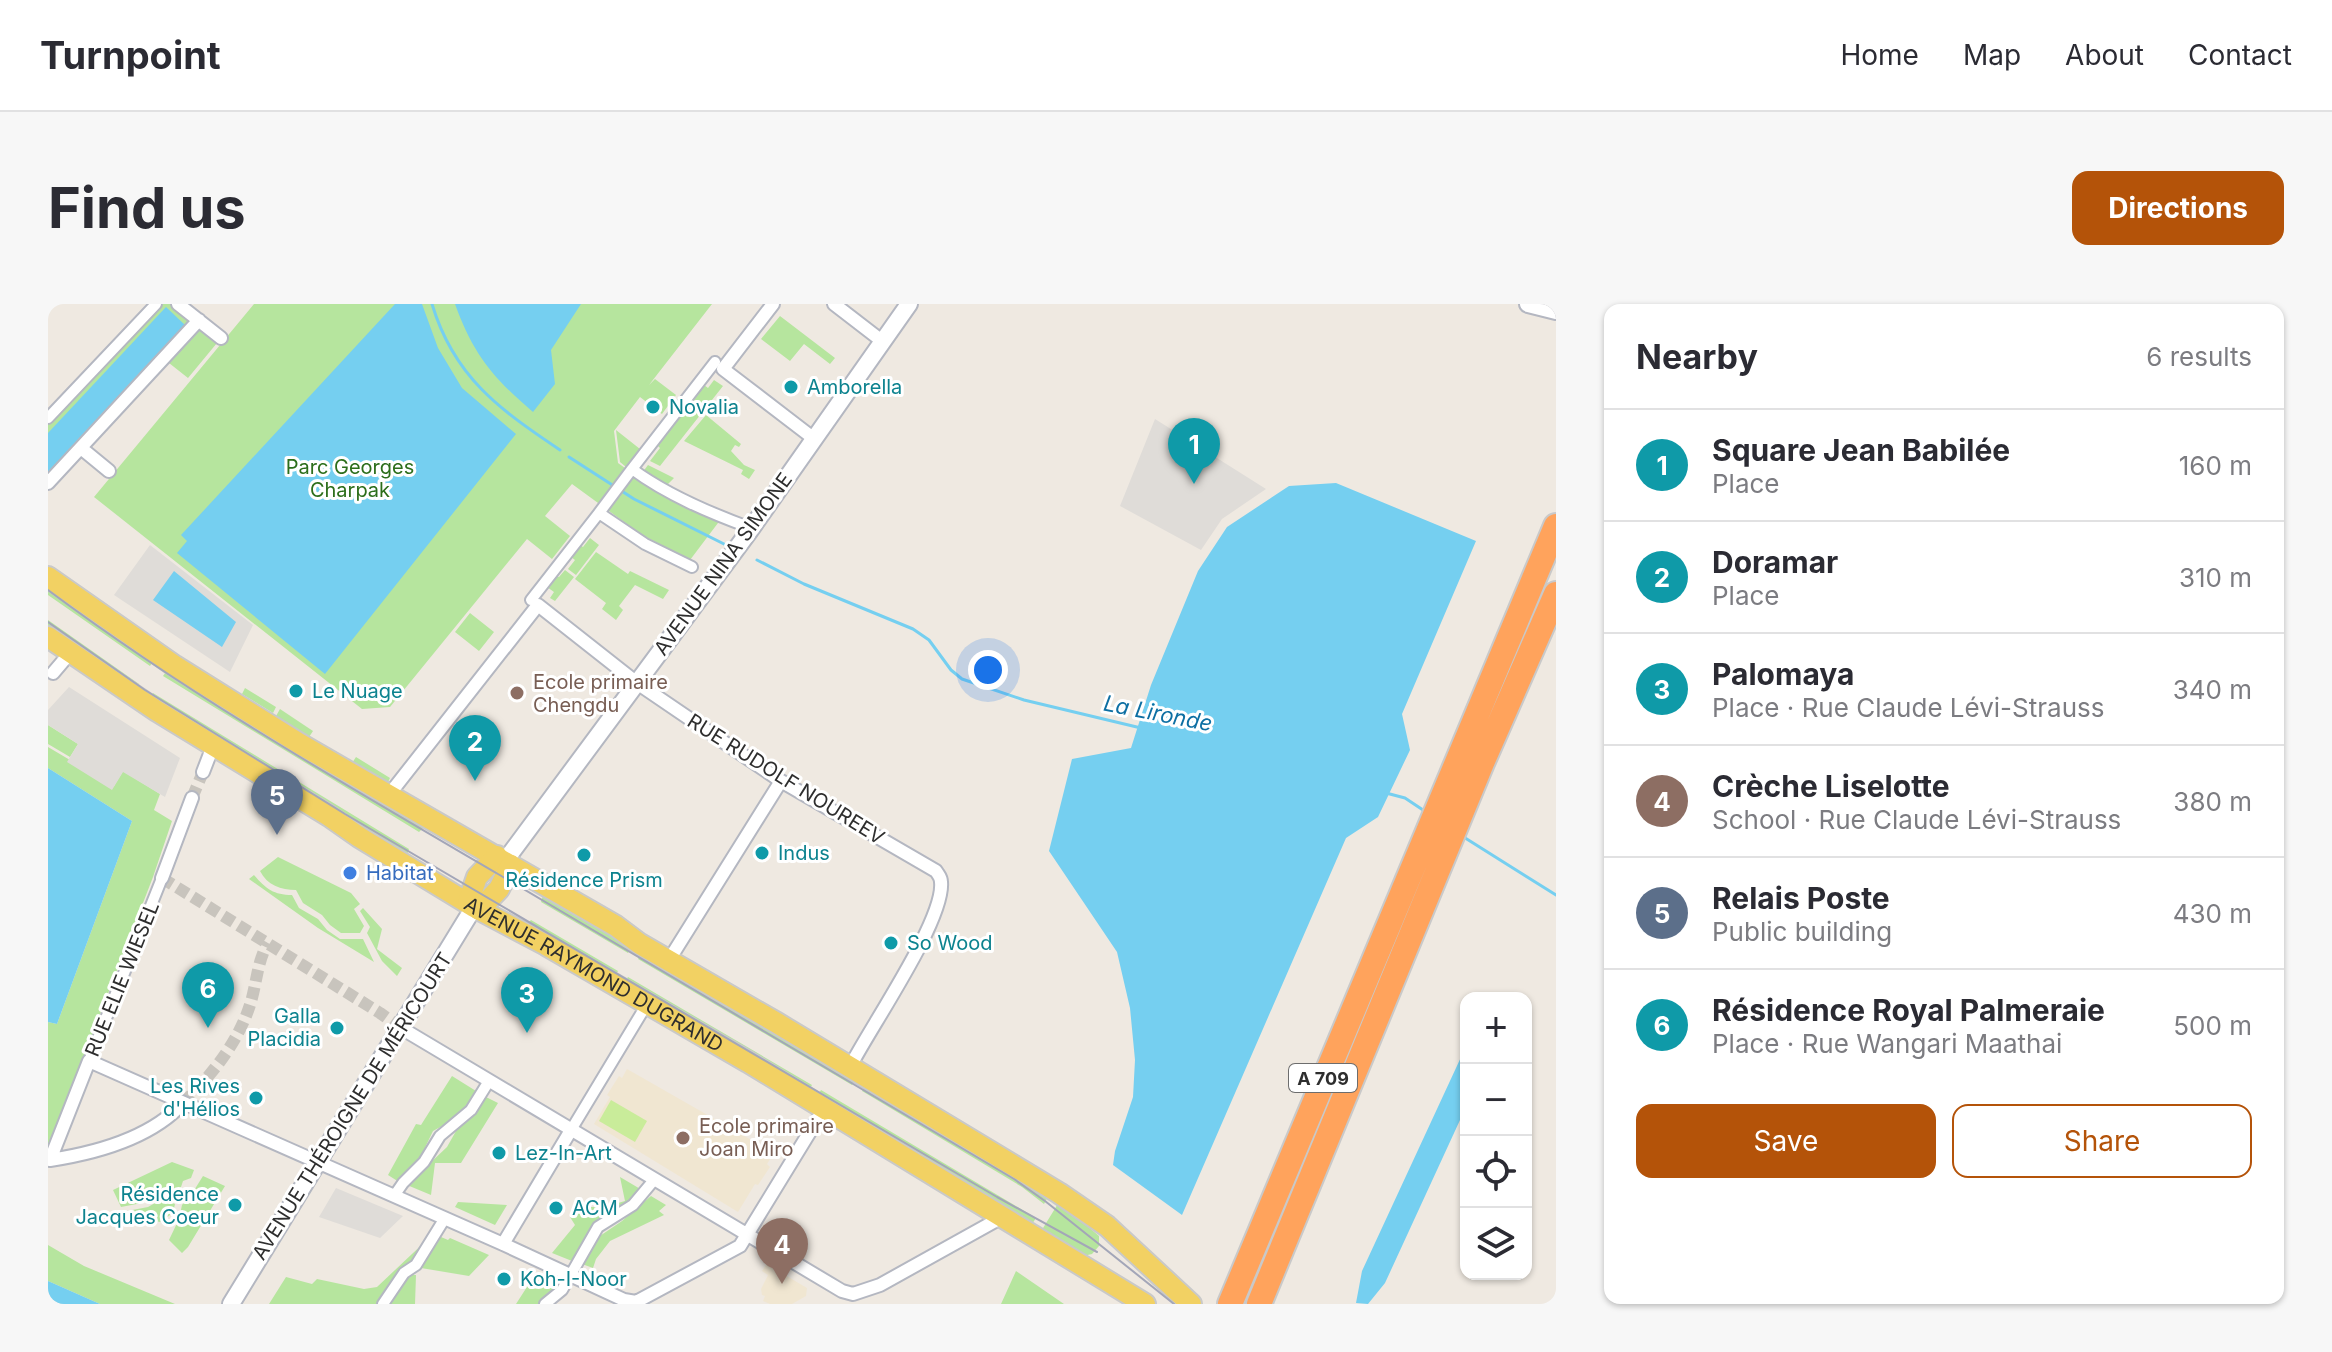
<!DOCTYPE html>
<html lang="en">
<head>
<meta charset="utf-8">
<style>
  :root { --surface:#fff; --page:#f7f7f7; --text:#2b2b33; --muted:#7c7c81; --line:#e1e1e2; --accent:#b45309 }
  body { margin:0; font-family:Inter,sans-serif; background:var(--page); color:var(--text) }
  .controls { position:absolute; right:24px; bottom:24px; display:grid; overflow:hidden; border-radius:16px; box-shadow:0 2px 6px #0004 }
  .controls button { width:72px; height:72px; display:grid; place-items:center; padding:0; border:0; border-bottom:2px solid var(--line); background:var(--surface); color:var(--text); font:40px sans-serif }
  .you { position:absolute; left:940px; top:366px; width:28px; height:28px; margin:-20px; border:6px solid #fff; border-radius:50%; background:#1a73e8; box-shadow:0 0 0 12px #1a73e833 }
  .badge { display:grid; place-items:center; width:52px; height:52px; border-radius:50%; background:var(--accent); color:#fff; font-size:26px; font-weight:700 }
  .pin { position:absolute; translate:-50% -66px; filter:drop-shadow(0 2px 4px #0008) }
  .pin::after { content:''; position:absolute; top:42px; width:28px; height:24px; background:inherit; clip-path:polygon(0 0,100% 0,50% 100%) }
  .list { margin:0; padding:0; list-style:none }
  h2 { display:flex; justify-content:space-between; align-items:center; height:104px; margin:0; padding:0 32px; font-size:34px }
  h2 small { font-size:26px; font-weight:400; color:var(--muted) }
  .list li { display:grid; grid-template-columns:52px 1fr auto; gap:24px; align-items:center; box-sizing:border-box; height:112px; padding:0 32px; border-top:2px solid var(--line) }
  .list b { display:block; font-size:30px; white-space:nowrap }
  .list p { margin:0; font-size:26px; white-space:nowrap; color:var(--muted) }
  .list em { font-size:26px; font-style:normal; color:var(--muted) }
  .actions { display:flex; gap:16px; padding:24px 32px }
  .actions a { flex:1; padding:18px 0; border:2px solid var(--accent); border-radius:16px; text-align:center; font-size:28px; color:var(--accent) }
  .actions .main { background:var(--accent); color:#fff }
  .icon { flex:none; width:44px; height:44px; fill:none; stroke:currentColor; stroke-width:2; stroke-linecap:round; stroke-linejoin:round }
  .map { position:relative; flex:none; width:1508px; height:1000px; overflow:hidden; border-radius:16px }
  header { display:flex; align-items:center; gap:48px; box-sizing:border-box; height:112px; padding:0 40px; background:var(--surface); border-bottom:2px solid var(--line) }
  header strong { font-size:38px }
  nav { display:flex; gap:44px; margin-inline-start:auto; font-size:28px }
  .intro { display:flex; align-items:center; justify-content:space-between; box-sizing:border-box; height:192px; padding:0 48px }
  h1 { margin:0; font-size:56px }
  .button { padding:20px 36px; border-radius:16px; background:var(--accent); color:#fff; font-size:28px; font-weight:700 }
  main { display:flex; gap:48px; padding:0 48px }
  aside { flex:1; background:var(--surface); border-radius:16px; box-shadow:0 2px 6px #0004 }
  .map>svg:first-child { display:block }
  .education { fill:#f0e6d1 }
  .green { fill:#b6e59e }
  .pitch { fill:#c9ec9a }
  .plaza { fill:#dfdcd8 }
  .water { fill:#75cff0 }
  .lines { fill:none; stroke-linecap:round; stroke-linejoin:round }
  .stream { stroke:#75cff0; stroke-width:3 }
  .minor-tunnel { stroke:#c8c4bd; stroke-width:12; stroke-dasharray:12 6; stroke-linecap:butt }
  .pedestrian-casing { stroke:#b4b7c1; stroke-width:14 }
  .minor-casing { stroke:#b4b7c1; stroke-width:16 }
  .tertiary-casing { stroke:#b4b7c1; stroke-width:20 }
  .primary-casing { stroke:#c9c9c9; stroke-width:24 }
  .motorway-casing { stroke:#c9c9c9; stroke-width:28 }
  .pedestrian { stroke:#fff; stroke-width:10 }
  .minor { stroke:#fff; stroke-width:12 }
  .tertiary { stroke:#fff; stroke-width:16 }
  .primary { stroke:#f2d163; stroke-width:20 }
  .motorway { stroke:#ffa35c; stroke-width:24 }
  .tram { stroke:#a3a6b8; stroke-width:2 }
  .culture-dot { fill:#0f9aa8; stroke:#fff; stroke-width:3 }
  .education-dot { fill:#8d6e63; stroke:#fff; stroke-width:3 }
  .shop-dot { fill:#3f7fe0; stroke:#fff; stroke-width:3 }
  .labels { text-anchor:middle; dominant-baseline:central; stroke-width:6; stroke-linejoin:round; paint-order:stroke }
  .shield { fill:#fff; stroke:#6d6d6d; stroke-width:2 }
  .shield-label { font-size:18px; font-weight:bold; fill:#2e2e2e }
  .culture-label { font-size:20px; fill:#0d838f; stroke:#fff; text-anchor:start }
  .park-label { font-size:20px; fill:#2c6e1b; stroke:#fff }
  .street-label { font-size:20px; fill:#2e2e2e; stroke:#fff }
  .education-label { font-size:20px; fill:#785e54; stroke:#fff; text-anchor:start }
  .shop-label { font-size:20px; fill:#366cbe; stroke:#fff; text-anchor:start }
  .water-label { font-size:22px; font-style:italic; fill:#0d6fa3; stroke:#fff }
</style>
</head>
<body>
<header>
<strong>Turnpoint</strong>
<nav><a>Home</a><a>Map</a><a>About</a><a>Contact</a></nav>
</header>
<div class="intro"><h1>Find us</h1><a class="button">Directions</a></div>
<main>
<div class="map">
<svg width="1508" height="1000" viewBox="0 0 1508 1000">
  <rect width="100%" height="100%" fill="#efe9e1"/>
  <path class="education" d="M579,765L726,849L719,860L722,863L710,881L707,880L690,908L546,820L562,793L559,791L571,772L574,774Z
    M718,961H720L759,984L758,992L744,1000H722L715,997L717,992L714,991L713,985L720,971L714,967Z"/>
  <path class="green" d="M113,0H125L147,18L0,174V119Z
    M206,0H664L601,81L607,75L628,91L614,110L592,93L566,127L570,159L602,182L673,215L642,256L594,231L524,180L497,212L522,232L504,255L479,235L342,403L314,405L46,193Z
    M732,12L787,54L782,60L756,40L742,57L713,35Z
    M152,26L169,39L140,74L121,59Z
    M666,76L675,82L612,162L602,157L612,144L609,141L656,81L660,84Z
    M658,111L693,140L691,143L687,141L683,147L696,161L707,166L701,175L693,170L695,166L636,137Z
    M568,126L592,145L578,163L572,158Z
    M600,161L626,174L617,183L594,169Z
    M542,234L551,241L528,271L520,265L527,256L523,253L532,241L535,243Z
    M548,248L580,270L582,267L621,286L615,295L587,281L571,302L575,306L568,316L554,305L558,299L527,275Z
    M517,266L526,273L507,297L502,294L506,288L499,283L508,272L511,273Z
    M0,281L106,356L102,362L0,291Z
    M422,309L446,328L431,347L407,328Z
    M0,316L91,380L86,387L0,327Z
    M120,365L377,522L371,528L115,372Z
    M197,384L228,403L225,409L194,390Z
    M105,389L361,545L358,554L100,396Z
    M232,405L265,427L261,433L228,412Z
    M0,421L30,440L22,453L0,440Z
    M0,443L66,482L75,467L112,490L106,506L124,517L105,573L0,845V718L9,720L84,517L0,464Z
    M308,453L342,474L339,480L304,459Z
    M230,553L303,589L312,600L306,605L316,622L312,629H293L282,621L274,611L255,599L248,586C233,586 219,581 212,567Z
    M206,571C218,585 226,591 244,591L251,604L270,615L279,626L292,635H315L326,658L270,624L201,575Z
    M495,591L585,642L580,649L493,598Z
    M315,604L334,625L329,645L354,664L349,672L334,657L319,629L322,623L312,607Z
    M483,616L570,667L566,674L475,624Z
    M594,648L808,774L804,781L590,655Z
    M580,673L764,781L760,788L575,680Z
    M404,772L428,787L416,810L385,827L371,856L351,878L340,871L368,820L373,821Z
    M818,780L1001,891L996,900L974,883L814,787Z
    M773,786L988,914L982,923L768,794Z
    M436,792L450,799L413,859H387L383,891L359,881L399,843L408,827L426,810Z
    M124,858L146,866L143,874L135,877L133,883L124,892L114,889L94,899L73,903L65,886Z
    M155,872L177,882L140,943L134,949L121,936L131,915L134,901L145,888Z
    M572,873L594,886L584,900L555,910L524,957L504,949L527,921L522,913L530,903H562L563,901L577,897Z
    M603,892L618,901L611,907L616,911L562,937L548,955L545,964L534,960L546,936L574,917Z
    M114,895L127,900L125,909L112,918L96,915L79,907L100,903Z
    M410,898L459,901L447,921L407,903Z
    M1011,898L1051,932V942L1044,950L1035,952L992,929Z
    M382,933L371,953L331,1000H221L238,973L264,980L269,975L316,985L329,983Z
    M393,933L400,936L402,934L441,951L421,972L373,964Z
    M0,941L36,962L127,1000H52L0,977Z
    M968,967L1016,1000H953Z
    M360,971H368L367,1000H342Z
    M486,972L508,985L491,1000H468Z"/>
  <path class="pitch" d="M563,796L599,817L587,838L551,817Z"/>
  <path class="plaza" d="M1107,115L1218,185L1174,215L1153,246L1072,202Z
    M102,241L205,321L182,368L66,291Z
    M21,383L132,454L117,493L75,468L64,486L19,458L30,440L0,421V406Z
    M288,884L355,912L332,934L271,913Z"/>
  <path class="water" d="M347,0H374L390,44L414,84L468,130L277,370L129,249L139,237L133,231Z
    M407,0H533L503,46L507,80L485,108C445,74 425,50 407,0Z
    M118,3L137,21L0,168V129Z
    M1288,179L1428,237L1354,410L1362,446L1330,513L1298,534L1134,911L1065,861L1067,847L1085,793L1087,756L1082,704L1069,648L1001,547L1024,455L1083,444L1103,381L1150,267L1179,223L1241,182Z
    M126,267L188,318L174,343L105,296Z
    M0,464L84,517L9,720L0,718Z
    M1418,750V803L1337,979L1320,1000L1308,999L1314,967L1414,751Z
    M0,977L52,1000H0Z"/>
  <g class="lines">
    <path class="stream" d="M384,0C406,73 451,105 512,146
      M521,153L586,195L682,243
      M709,256L756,280L865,325L881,336L903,366L914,375L976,396L1093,424
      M1338,489L1357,494L1378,508
      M1414,532L1508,591"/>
    <path class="minor-tunnel" d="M144,494L155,468
      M114,574L332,709L353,724
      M135,799C165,770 193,735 204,694C209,675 210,656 220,639"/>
    <defs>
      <path id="pedestrian" d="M667,58L584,165C619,191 662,209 703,224
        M0,114L108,0
        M551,209L584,165
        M483,296L551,209L597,240L644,263
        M41,757L114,574
        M523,826L599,700
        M346,892L355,879L376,858L392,832L423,806L441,777
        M335,1000L356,969L368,961L397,914
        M497,1000L514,986L550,923L585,901L606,876"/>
      <path id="minor" d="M130,0L173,34
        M725,0L675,65L765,134
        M786,0L834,37
        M33,144L61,167
        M0,179L151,16
        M5,369L22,349
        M155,468L165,442
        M340,492L490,301L589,379L733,477L888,567C891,572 893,573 893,578C897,616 821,725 802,763
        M114,574L144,494
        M621,656L733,477
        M353,724L794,987L805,990L832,981L956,912
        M2,856L41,757L455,940L576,996L588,998L692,942L777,803
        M2,856C48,849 102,835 135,799
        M455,940L523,826"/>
      <path id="tertiary" d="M1480,0L1508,7
        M457,557L700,229L861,0
        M183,1000L426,603"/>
      <g id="primary">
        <path d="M0,273L127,362L252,440L568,622L592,640L729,719L1011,889L1059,922L1143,1000"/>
        <path id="s1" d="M0,333L109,407L281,512L311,533L426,603L498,641L700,758L1097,1000"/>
        <path d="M420,599L429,573L449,552"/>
        <path d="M431,606L451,585L463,561"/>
      </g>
      <path id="motorway" d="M1182,1000L1508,222
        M1211,1000L1434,459L1508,290"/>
    </defs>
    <use href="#pedestrian" class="pedestrian-casing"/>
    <use href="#minor" class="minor-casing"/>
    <use href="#tertiary" class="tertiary-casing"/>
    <use href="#primary" class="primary-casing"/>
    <use href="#motorway" class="motorway-casing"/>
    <use href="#pedestrian" class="pedestrian"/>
    <use href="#minor" class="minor"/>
    <use href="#tertiary" class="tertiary"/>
    <use href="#primary" class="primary"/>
    <use href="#motorway" class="motorway"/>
    <path class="tram" d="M0,286C142,392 298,481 450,570C623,671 795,773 966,875L997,897L1126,1000
      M0,318L97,386L297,510L949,893L1049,948"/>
  </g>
  <g class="culture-dot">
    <circle cx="743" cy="83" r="8"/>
    <circle cx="605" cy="103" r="8"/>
    <circle cx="248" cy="387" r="8"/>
    <circle cx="714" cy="549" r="8"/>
    <circle cx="536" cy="551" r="8"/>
    <circle cx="843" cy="639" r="8"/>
    <circle cx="289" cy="724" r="8"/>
    <circle cx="208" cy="794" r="8"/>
    <circle cx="451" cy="849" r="8"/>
    <circle cx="187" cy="901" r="8"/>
    <circle cx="508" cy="904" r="8"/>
    <circle cx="456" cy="975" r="8"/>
  </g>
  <g class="education-dot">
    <circle cx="469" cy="389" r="8"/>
    <circle cx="635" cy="834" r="8"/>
  </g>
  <circle class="shop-dot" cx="302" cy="569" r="8"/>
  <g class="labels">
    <rect class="shield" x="1241" y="760" width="68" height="28" rx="6"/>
    <g class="shield-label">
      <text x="1275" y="774">A 709</text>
    </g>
    <g class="culture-label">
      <text x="759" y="83">Amborella</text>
      <text x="621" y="103">Novalia</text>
      <text x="264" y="387">Le Nuage</text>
      <text x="730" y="549">Indus</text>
      <text x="536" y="576" text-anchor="middle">Résidence Prism</text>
      <text x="859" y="639">So Wood</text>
      <text x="273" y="712" text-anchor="end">Galla<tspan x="273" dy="23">Placidia</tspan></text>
      <text x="192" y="782" text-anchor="end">Les Rives<tspan x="192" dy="23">d'Hélios</tspan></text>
      <text x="467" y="849">Lez-In-Art</text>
      <text x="171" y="890" text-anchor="end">Résidence<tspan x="171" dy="23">Jacques Coeur</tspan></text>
      <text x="524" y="904">ACM</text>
      <text x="472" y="975">Koh-I-Noor</text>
    </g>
    <g class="park-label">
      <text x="302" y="163">Parc Georges<tspan x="302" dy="23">Charpak</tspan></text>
    </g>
    <g class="street-label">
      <text transform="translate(675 260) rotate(-54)">AVENUE NINA SIMONE</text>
      <text transform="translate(738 475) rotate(32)">RUE RUDOLF NOUREEV</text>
      <text stroke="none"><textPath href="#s1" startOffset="642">AVENUE RAYMOND DUGRAND</textPath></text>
      <text transform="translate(74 675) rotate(-68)">RUE ELIE WIESEL</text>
      <text transform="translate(304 802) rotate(-58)">AVENUE THÉROIGNE DE MÉRICOURT</text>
    </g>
    <g class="education-label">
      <text x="485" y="378">Ecole primaire<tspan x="485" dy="23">Chengdu</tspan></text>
      <text x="651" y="822">Ecole primaire<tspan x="651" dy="23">Joan Miro</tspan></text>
    </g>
    <g class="shop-label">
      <text x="318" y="569">Habitat</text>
    </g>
    <g class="water-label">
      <text transform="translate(1110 409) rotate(11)">La Lironde</text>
    </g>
  </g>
</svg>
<div class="controls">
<button>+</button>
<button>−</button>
<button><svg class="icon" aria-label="locate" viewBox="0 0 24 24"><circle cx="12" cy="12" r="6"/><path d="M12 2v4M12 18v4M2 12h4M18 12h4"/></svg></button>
<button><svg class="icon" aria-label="layers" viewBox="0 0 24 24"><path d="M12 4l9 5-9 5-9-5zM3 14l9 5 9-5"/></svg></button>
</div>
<div class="you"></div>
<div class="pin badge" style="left:1146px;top:180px;background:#0f9aa8">1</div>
<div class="pin badge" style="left:427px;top:477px;background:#0f9aa8">2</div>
<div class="pin badge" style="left:479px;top:729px;background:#0f9aa8">3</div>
<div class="pin badge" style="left:734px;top:980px;background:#8d6e63">4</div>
<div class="pin badge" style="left:229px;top:531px;background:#5c6f8a">5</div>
<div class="pin badge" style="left:160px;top:724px;background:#0f9aa8">6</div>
</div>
<aside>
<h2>Nearby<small>6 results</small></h2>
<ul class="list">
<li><span class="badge" style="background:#0f9aa8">1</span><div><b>Square Jean Babilée</b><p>Place</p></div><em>160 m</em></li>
<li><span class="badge" style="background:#0f9aa8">2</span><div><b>Doramar</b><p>Place</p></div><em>310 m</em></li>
<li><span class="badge" style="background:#0f9aa8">3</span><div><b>Palomaya</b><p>Place · Rue Claude Lévi-Strauss</p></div><em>340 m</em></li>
<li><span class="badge" style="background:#8d6e63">4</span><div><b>Crèche Liselotte</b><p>School · Rue Claude Lévi-Strauss</p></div><em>380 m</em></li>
<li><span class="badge" style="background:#5c6f8a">5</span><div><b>Relais Poste</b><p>Public building</p></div><em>430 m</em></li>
<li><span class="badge" style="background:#0f9aa8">6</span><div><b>Résidence Royal Palmeraie</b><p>Place · Rue Wangari Maathai</p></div><em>500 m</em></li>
</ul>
<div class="actions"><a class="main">Save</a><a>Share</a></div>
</aside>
</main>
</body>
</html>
